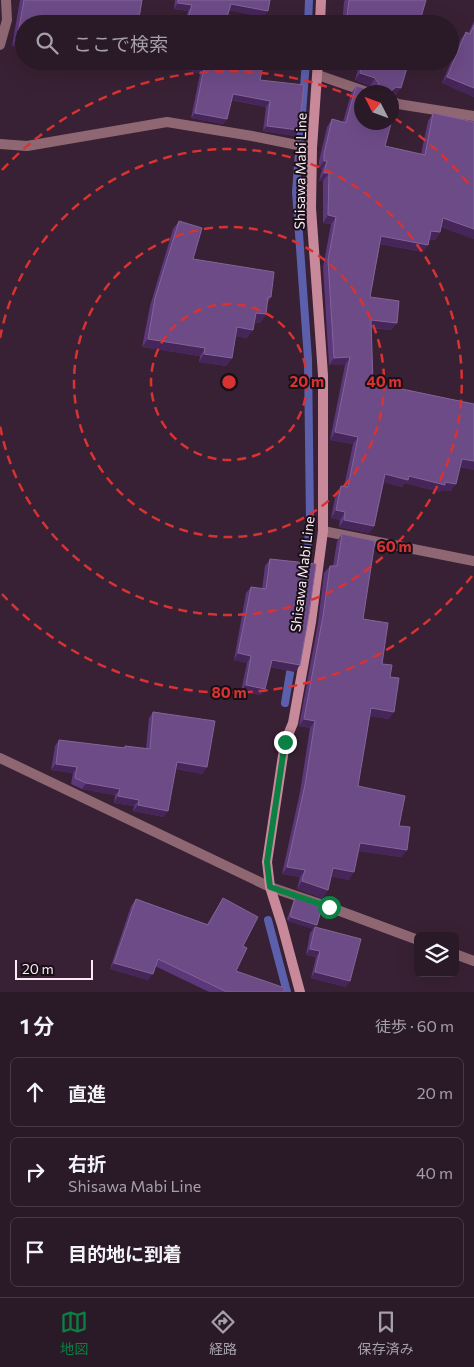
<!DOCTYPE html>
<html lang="ja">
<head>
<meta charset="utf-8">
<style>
  :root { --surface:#2a1927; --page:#362633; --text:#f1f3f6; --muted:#a5a0a7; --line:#463844; --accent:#0b8043 }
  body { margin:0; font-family:Commissioner,"Noto Sans JP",sans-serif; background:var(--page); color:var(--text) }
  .controls { position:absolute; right:15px; bottom:15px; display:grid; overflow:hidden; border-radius:8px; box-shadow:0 5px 20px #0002 }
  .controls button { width:45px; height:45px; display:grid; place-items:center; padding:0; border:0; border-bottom:1px solid var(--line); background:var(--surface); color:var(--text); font:25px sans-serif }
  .compass { position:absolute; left:354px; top:85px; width:45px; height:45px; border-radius:50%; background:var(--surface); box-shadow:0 5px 20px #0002; rotate:312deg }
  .scale { position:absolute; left:15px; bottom:12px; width:78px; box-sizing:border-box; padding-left:5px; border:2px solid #faeaf6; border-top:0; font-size:14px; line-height:18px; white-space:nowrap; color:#faeaf6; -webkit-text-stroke:4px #190f17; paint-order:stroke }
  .stop { position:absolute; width:15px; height:15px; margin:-11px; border:4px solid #0b8043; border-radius:50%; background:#fff }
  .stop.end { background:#0b8043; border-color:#fff; box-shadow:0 1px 5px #0008 }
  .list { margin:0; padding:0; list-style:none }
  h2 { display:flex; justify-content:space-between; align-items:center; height:65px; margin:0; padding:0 20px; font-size:21px }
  h2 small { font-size:16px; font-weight:400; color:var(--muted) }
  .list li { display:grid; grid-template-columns:32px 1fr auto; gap:15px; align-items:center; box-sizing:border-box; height:70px; margin:0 10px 10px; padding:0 10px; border:1px solid var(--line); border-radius:8px }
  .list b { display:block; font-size:19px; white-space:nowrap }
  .list p { margin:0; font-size:16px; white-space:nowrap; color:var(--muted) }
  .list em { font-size:16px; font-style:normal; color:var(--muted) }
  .icon { flex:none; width:28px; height:28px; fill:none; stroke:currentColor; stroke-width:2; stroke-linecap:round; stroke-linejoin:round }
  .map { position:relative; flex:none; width:474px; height:992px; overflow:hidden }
  .search { position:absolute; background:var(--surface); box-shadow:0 5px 20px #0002; left:15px; right:15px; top:15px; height:55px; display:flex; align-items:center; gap:12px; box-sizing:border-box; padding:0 18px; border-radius:28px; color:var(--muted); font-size:19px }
  .sheet { height:305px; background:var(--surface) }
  nav { display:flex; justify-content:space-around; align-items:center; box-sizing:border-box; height:70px; border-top:1px solid var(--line); background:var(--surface); font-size:14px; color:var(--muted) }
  nav a { display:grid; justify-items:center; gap:2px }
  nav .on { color:var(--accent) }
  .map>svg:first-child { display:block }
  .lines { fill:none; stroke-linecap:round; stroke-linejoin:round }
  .stream { stroke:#5c60ac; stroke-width:8 }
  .street { stroke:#8f6772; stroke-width:10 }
  .secondary { stroke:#c8899b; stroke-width:10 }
  .wall { fill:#5c3779 }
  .shaded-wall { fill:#462658 }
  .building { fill:#6d4b87; stroke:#836498 }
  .route { stroke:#0b8043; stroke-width:6 }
  .ring { fill:none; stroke:#d83232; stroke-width:2.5; stroke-dasharray:9 6 }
  .labels { text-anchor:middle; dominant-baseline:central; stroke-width:4; stroke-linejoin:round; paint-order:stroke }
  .street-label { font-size:14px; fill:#faeaf6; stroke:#190f17 }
  .centre { fill:#d83232; stroke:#190f17; stroke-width:2.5 }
  .ring-label { font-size:15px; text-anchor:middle; font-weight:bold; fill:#d83232; stroke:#190f17; stroke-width:4; stroke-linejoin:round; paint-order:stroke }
</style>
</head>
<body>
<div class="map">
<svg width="474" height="992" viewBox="0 0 474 992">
  <rect width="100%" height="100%" fill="#382134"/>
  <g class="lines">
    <path class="stream" d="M308,24L309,0
      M305,573L310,522L308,359L296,192L306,61
      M285,703L292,661
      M268,920L287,992"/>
    <path class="street" d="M0,45L7,20L6,0
      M318,75L367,92
      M392,101L398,104L474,116
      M0,144L27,146L167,122L252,136L312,148
      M323,531L474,561
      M0,758L270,887L329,907L418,940
      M455,954L474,961"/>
    <path class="secondary" d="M320,24L321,0
      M300,992L282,925L270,887L267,862L285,742L293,723L311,622L323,531V375L311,208L312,148L318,61"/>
  </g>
  <path class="wall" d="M20,0H142L138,24L72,23L24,48L12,46Z
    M175,0H270L264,17L229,10L225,24H184L188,11L174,9Z
    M345,0H426L419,24H342L344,2Z
    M474,21V97L442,83L461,39L466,32L468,34Z
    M171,61H264L260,80L299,130L295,136L263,131L266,107L231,100L227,119L223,124L191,118L200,74L170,64Z
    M338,61H409L396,95L392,94V92L385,146L421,154L428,121L433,113L474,122V239L441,227L440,232L435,240L429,239L423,252L380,244L370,297L397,323L391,330L371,328L373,383L474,404V470L460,467L451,491L441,490L440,492L405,483L402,487L384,482L374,526L369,533L339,527L340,520L331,518L336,493L341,486L344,487L353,444L330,440L345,365H329L323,267L331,224L323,223V181H319L322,169L319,168V161L327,127L332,119L343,122L351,94L356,86L374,91L370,86L355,80L358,69L338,67Z
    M179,221L193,259L271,297L267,303L266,314L260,323L255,322L247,338L235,336L232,358L226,366L199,362L200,356L142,347L150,306L173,229Z
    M342,534L363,619L382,664L390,677L389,719L370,716L358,786L399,826L407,850L401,857L358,851L349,880L331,876L328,890L322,898L297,889L300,877L282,874L300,792L310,728L299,726L318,623L324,573L330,566H333L337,541Z
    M270,559L295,672L270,667L265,689L260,695L241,691L247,663L234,660L246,593L251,587L262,589L265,566Z
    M153,712L203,774L176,769L164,817L133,811L134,806L114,803L115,795L82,789L71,784L73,773L51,770L55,746L59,740L124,748L125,746L146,748L149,718Z
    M223,898L243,946L236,971L283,992H209L155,966L148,980L110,969L131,906L136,899L207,924Z
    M295,898L317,925L315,927L346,987L311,978L316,957L306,955L310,933L313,929L288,921L287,919L293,902Z"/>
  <path class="shaded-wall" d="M178,3L192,5L188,11L174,9Z
    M231,4L268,11L264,17L227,10Z
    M73,16L117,24H74L68,23Z
    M17,39L24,40V48L12,46Z
    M172,61H183L204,68L200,74L170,64Z
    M341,61H359L363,62L358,69L338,67Z
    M360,73L375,78L370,86L355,80Z
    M447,77L474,88V97L442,83Z
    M396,87L401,88L396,95L392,94V92H390Z
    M233,94L270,101L266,107L229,99Z
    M195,113L227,119L223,124L191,118Z
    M267,126L299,130L295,136L263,131Z
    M324,161H327L322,169L319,168Z
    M324,173H329L323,181H319Z
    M328,215L336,217L331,224L323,223Z
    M443,218L474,229V239L438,226Z
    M431,231L440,232L435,240L426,238Z
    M381,236L428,245L423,252L376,243Z
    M256,313L266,314L260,323L251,321Z
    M371,320L397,323L391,330L366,327Z
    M237,327L253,330L247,338L231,336Z
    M148,339L205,348L200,356L142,347Z
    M204,354L232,358L226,366L199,362Z
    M350,357L345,365H329L334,358Z
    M335,432L358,437L353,444L330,440Z
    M462,459L474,461V470L457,466Z
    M385,474L409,476L456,484L451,491L441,490L440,492L405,483L402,487L380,481Z
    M336,510L345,512L340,520L331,518Z
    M344,520L374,526L369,533L339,527Z
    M238,653L251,656L247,663L234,660Z
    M272,660L300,665L295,672L267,666Z
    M246,685L265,689L260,695L241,691Z
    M371,708L394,712L389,719L366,716Z
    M304,719L315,721L310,728L299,726Z
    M177,762L207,767L203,774L173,768Z
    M56,764L77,767L73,773L51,770Z
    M86,783L120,789L115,795L82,789Z
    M118,796L139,800L134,806L114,803Z
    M138,805L168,811L164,817L133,811Z
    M360,843L407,850L401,857L355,851Z
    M287,867L305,870L300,877L282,874Z
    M333,868L354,872L349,880L328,876Z
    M302,881L328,890L322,898L297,889Z
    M291,917L317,925L313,929L288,921Z
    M310,949L320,951L316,957L306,955Z
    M114,963L153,974L148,980L110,969Z
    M315,972L350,981L346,987L311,978Z"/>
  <path class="building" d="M24,0H142L138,24H117L73,16L72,24H24V40L17,39Z
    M178,0H270L268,11L231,4L225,24H186L192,5L178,3Z
    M349,0H426L419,24H346Z
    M474,25V88L447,77L466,32L470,34Z
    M183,61H264L260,80L304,85L299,130L267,126L270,101L233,94L227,119L195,113L204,68Z
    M359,61H409L401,88L396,87L391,91V92H362V122H392V97L397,101L385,146L425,155L433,113L474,122V229L443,218L440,232L431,231L428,245L381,236L370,297L399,301L397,323L371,320L373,383L474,404V461L462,459L456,484L445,482V485L409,476L408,480L385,474L374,526L344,520L345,512L336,510L341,486L348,487L358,437L335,432L350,357L334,358L328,260L336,217L328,215L329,173H324L327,161H324V154L332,119L346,123L356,86L373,91L377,89L379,84L375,78L360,73L363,62Z
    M179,221L202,228L193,259L274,272L271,297H268L266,314L256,313L253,330L237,327L232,358L204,354L205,348L148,339L155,298Z
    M342,534L375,541L363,619L388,623L382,664L392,665L390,677L399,678L394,712L371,708L358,786L405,796L399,826L410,827L407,850L360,843L354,872L333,868L328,890L302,881L305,870L287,867L305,785L315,721L304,719L323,616L330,566H337Z
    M270,559L316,564L309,614L300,665L272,660L265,689L246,685L251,656L238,653L251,587L266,589Z
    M153,712L215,721L207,767L177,762L168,811L138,805L139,800L118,796L120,789L86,783L75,778L77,767L56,764L59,740L125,748V746L150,749Z
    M223,898L258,917L243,946L247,948L236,971L285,988L283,992H227L158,959L153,974L114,963L136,899L208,925Z
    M295,898L322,907L317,925L291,917L290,915Z
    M315,927L361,939L350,981L315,972L320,951L310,949Z"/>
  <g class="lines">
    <path class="route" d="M285,742L267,862L270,887L329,907"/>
  </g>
  <g class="ring">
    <circle cx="229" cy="382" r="78"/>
    <circle cx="229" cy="382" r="155"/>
    <path d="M0 338A233 233 0 1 1 0 426"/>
    <path d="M472 576A311 311 0 0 1 2 594M2 170A311 311 0 0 1 360 100M394 118A311 311 0 0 1 472 188"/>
  </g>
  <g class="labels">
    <g class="street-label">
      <text transform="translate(300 171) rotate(-89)">Shisawa Mabi Line</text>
      <text transform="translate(302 574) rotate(-83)">Shisawa Mabi Line</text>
    </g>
  </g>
  <circle cx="229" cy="382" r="8" class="centre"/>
  <g class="ring-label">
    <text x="307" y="387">20 m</text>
    <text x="384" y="387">40 m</text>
    <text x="394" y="552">60 m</text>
    <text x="229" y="698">80 m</text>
  </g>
</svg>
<div class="controls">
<button><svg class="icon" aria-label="layers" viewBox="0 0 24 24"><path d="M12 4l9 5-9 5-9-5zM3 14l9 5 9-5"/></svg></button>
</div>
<svg class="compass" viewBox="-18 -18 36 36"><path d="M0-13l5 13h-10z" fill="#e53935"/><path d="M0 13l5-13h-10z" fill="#a5a0a7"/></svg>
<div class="scale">20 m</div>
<div class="stop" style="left:329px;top:907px"></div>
<div class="stop end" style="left:285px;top:742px"></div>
<div class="search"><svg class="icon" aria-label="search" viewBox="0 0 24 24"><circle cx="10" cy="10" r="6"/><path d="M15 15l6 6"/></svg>ここで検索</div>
</div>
<section class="sheet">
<h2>1 分<small>徒歩 · 60 m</small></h2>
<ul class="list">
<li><svg class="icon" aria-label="ahead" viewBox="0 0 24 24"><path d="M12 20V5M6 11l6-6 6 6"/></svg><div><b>直進</b></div><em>20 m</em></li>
<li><svg class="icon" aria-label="right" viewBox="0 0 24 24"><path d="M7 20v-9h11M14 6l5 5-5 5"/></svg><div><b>右折</b><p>Shisawa Mabi Line</p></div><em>40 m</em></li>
<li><svg class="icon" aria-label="arrive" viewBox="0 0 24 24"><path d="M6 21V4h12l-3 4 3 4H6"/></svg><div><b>目的地に到着</b></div></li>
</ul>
</section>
<nav>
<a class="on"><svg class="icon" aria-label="map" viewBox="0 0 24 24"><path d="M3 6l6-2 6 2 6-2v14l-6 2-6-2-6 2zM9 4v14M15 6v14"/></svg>地図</a>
<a><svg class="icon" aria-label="directions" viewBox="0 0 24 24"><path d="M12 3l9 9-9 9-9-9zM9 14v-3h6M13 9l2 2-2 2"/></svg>経路</a>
<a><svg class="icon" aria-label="saved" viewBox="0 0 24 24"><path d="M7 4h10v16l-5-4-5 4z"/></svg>保存済み</a>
</nav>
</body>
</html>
